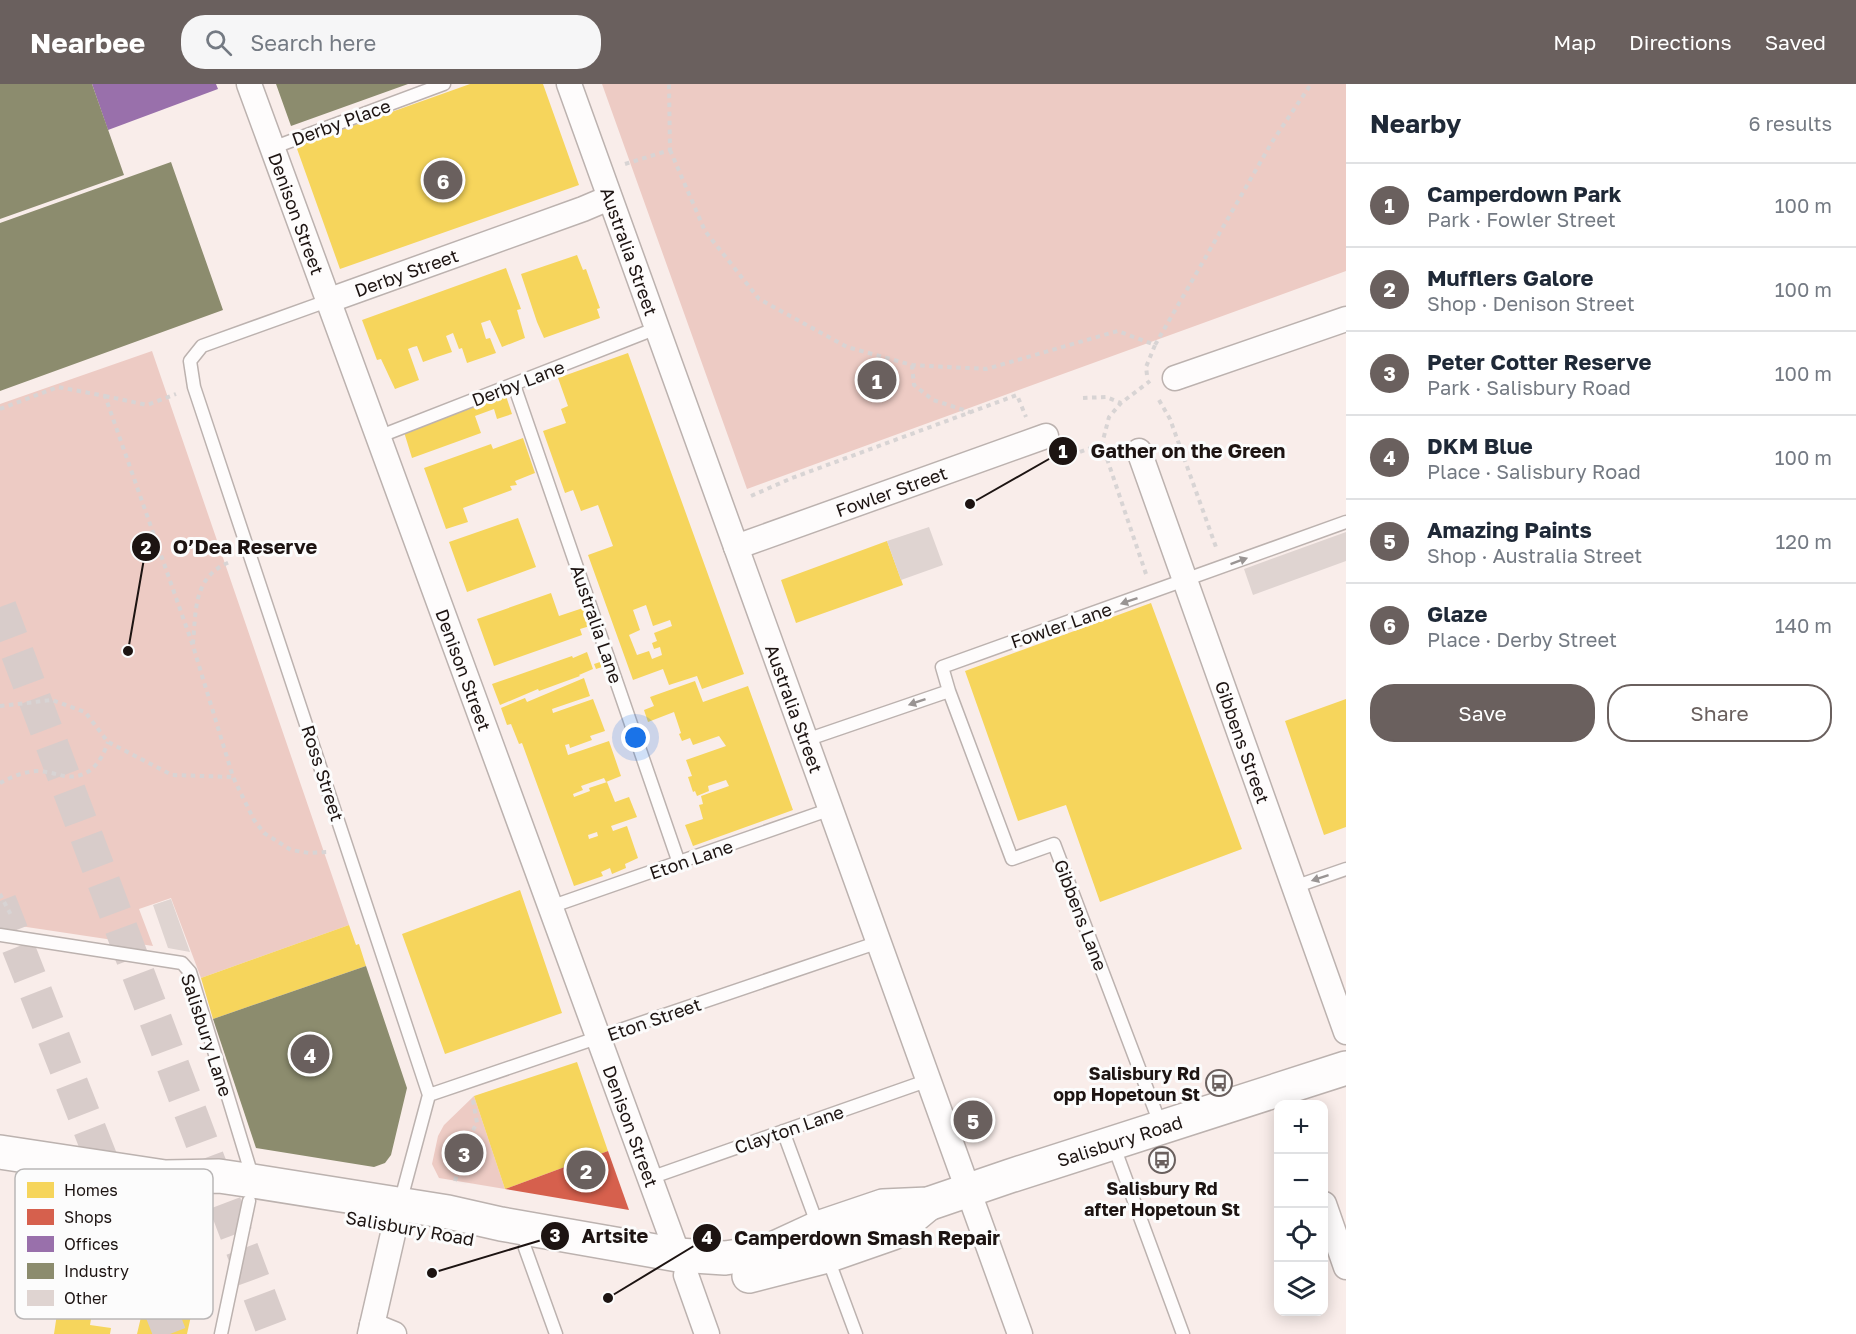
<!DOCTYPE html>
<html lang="en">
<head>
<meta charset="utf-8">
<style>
  :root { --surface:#fff; --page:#f6f6f7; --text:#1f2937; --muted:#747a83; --line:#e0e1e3; --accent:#6a605e }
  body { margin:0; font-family:"Golos Text",sans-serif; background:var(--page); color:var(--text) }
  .controls { position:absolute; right:18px; bottom:18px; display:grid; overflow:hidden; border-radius:12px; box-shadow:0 3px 15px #0003 }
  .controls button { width:54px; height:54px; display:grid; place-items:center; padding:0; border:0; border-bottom:2px solid var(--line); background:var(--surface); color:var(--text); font:30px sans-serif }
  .you { position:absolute; left:636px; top:654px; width:21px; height:21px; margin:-15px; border:4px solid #fff; border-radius:50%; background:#1a73e8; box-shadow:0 0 0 9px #1a73e833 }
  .badge { display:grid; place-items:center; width:39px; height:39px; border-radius:50%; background:var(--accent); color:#fff; font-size:20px; font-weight:700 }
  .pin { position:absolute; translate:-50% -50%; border:3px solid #fff; box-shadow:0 2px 6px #0006 }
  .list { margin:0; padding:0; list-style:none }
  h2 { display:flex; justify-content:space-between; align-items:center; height:78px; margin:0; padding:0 24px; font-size:26px }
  h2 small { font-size:20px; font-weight:400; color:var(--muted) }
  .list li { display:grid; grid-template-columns:39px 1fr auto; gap:18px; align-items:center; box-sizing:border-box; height:84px; padding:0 24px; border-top:2px solid var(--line) }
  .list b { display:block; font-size:22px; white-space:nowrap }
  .list p { margin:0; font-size:20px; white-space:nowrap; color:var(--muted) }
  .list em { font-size:20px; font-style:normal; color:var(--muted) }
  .actions { display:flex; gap:12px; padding:18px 24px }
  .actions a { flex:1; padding:14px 0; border:2px solid var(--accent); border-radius:24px; text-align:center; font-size:21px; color:var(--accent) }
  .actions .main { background:var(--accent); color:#fff }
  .icon { flex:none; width:33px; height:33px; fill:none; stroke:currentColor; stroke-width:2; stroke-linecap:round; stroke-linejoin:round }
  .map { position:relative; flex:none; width:1346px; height:1250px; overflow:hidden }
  header { display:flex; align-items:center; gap:36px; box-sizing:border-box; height:84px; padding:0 30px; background:var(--accent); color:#fff }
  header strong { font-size:28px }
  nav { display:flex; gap:33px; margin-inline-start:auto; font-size:21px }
  .search { width:420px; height:54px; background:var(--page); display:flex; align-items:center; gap:15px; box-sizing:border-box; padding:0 21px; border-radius:24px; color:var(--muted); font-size:22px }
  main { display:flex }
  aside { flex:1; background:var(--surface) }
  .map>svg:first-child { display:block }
  .green { fill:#edcbc4 }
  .homes { fill:#f6d55c; fill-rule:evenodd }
  .shops { fill:#d6604d }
  .offices { fill:#9970ab }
  .industry { fill:#8c8c6e }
  .building { fill:#dfd4d1 }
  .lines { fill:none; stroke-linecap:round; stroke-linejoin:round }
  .motorway-tunnel { stroke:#d8ccca; stroke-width:33; stroke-dasharray:33 16; stroke-linecap:butt }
  .service-casing { stroke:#bcb2af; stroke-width:15 }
  .minor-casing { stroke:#bcb2af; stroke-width:27 }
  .secondary-casing { stroke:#bcb2af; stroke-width:36 }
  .path { stroke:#d8d4d4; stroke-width:4; stroke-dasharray:4.5 4.5; stroke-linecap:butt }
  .service { stroke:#fefcfc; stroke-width:12 }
  .minor { stroke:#fefcfc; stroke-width:24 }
  .secondary { stroke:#fefcfc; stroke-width:33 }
  .oneway { fill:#999493 }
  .labels { text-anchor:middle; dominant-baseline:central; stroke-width:6; stroke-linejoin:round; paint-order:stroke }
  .street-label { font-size:18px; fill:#1d1412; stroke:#fcfcfc }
  .poi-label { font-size:18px; font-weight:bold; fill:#1d1412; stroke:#fcfcfc; text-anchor:end }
  .key { fill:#fcfcfc; stroke:#b9b6b6; stroke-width:1.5 }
  .key-label { font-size:16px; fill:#1d1412 }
  .leader { fill:none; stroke:#1d1412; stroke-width:2 }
  .callout-dot { fill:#1d1412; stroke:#fcfcfc; stroke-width:2 }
  .mark-label { font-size:18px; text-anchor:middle; font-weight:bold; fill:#fff }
  .callout-label { font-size:20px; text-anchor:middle; font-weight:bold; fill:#1d1412; stroke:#fcfcfc; stroke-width:6; stroke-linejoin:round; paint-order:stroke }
</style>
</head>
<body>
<header>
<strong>Nearbee</strong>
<div class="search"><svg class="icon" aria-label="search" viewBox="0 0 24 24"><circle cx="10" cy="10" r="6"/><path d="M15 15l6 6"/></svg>Search here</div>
<nav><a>Map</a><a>Directions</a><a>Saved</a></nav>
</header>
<main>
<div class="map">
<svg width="1346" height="1250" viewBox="0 0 1346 1250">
  <rect width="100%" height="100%" fill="#f9edea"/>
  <path class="green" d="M602,0H1346V187L747,405Z
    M152,267L349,841L201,894L171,814L139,825L153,862L0,839V320Z
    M474,1012L505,1105L439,1094L432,1080L438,1052L444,1041Z"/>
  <path class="homes" d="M470,0H543L579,101L340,185L296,62Z
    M577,171L583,186L586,185L600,224L597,225L600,234L544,254L537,238L521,190Z
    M506,184L521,225L517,226L525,254L502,263L490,236L481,239L486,255L490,254L496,269L467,279L462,264L459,265L453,249L446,252L452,268L437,273L423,278L417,262L413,263L408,265L419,296L395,305L381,275L377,276L362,236Z
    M628,269L744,590L702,605L697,592L669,601L663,585L633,596L588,471L613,462L598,421L581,427L573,406L565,409L543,347L566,339L561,325L568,322L558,294ZM646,521L653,542L670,536L672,542L654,549L657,557L652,559L654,565L660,563L662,571L652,575L649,567L637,571L629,551L640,546L633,526Z
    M506,312L512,330L497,335L494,325L475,332L481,349L412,374L404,348Z
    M523,354L535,389L515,397L517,401L510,402L512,406L463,424L468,438L446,445L424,384L491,360L493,365Z
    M518,434L536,483L467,508L449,458Z
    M887,457L903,501L796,539L781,496Z
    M551,509L559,532L583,524L590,542L580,545L582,551L494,582L477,535Z
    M1151,519L1242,765L1100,818L1066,721L1018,737L965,587Z
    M587,568L593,585L579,591L580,592L539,607L538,605L500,621L492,600L572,572L573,574Z
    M603,577L605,582L596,585L594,580Z
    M584,594L590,612L552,625L553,629L593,615L605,647L590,652L592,656L570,664L569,660L565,661L568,671L609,657L621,692L606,698L604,694L581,702L583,706L573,710L574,713L590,707L589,704L607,698L615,718L629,713L637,733L611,742L613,747L627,742L638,774L625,780L626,784L612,790L610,784L601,788L603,792L574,802L522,659L519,660L511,640L507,641L501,624L525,614L527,618ZM597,748L598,752L589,755L588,751Z
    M695,597L703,618L748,602L793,726L693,762L685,741L703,735L699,721L703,720L701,712L729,702L726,696L708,702L709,707L697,712L695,707L693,708L688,693L692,692L686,676L726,662L719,652L693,661L690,654L682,657L679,650L681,649L674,628L648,638L644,626L654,622L650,613Z
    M1346,615V743L1324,751L1285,637Z
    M520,806L562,929L445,970L402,850Z
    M349,841L356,861L359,860L366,882L213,935L201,894Z
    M577,978L608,1067L505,1105L474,1012Z
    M80,1146L127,1152L122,1186L142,1189L149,1155L182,1162V1168L204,1173L187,1250H137L141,1233L157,1236L164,1203L143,1200V1203L137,1202L135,1212L120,1209L122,1196L98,1192L90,1241L111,1244L110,1250H54L69,1149L79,1150Z"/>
  <path class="shops" d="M608,1067L629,1126L505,1105Z"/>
  <path class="offices" d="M92,0H216L218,5L108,46Z"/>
  <path class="industry" d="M0,0H92L124,91L0,135Z
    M276,0H408L291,42Z
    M171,78L223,226L0,307V139Z
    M366,882L407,1004L391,1071L385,1079L374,1083L256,1064L213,935Z"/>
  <path class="building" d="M929,443L943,481L901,496L887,457Z
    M1346,448V477L1253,511L1244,485Z
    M171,815L190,868L168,864L153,821Z"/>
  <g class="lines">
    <path class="motorway-tunnel" d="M0,523L274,1250
      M0,817L170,1250"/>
    <defs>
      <path id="service" d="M272,64L444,0
        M330,216L202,262L190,277L194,303L429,1011L400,1119
        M514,301L679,779
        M378,353L657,244
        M949,607L1012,775L1054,760L1161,1042
        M806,656L949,607L942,583L1346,438
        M1294,803L1346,785
        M550,823L831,725
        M0,851L182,879L190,888L253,1095
        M429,1011L879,858
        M783,1047L818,1142
        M1113,1060L1183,1250
        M650,1094L929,996
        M525,1164L556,1250
        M827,1172L856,1250
        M221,1250L249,1117"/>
      <g id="minor">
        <path id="s1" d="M249,0L678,1171"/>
        <path id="s2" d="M569,0L1020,1250"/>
        <path id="s3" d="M330,216L583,125L609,114"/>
        <path d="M1175,294L1346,235"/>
        <path id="s4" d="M1139,367L1346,948"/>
        <path id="s5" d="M736,463L1046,352"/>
        <path d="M1324,1120L1346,1183"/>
        <path d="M686,1191L707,1250"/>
        <path d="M372,1241L394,1250"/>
        <path d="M370,1250L395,1141"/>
      </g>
      <g id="secondary">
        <path id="s6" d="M0,1068L165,1093L219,1092L253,1097L448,1128L501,1140L678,1171L725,1174L766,1168L818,1144L883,1122L928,1120L1010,1092L1346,984"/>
        <path d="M749,1192L827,1172L893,1149L928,1120"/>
      </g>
    </defs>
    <use href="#service" class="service-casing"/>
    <use href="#minor" class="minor-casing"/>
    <use href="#secondary" class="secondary-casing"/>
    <path class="path" d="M670,66L705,147L759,215L847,263L912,281L986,285L1118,247L1155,261L1272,58L1311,0
      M625,80L670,66L669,0
      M912,281L914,301L933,316L970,328
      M1147,291L1146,283L1155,261
      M105,312L147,321L176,310
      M1083,314L1106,313L1121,319
      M1159,316L1170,335L1216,463
      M0,325L58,303L105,312L193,562L233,693L254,736L264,749L291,766L309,769L327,768
      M1063,374L1102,360
      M1168,374L1182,369
      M751,412L792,394L1017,311L1026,333
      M1146,490L1102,360L1109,333L1121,319L1150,297
      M193,560C196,527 193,492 230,478
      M0,622L52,616L85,628L108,658L172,691L233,693
      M0,699C11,693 23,688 36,687C46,687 55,690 64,692C88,696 101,679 108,658
      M0,810L12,833
      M455,1097L469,1053L477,1039L473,1016"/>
    <use href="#service" class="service"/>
    <use href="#minor" class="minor"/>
    <use href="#secondary" class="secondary"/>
  </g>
  <defs><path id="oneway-solid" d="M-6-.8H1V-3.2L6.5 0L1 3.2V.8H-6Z" transform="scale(1.5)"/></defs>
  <g class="oneway">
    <use href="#oneway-solid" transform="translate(1239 477) rotate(-20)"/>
    <use href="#oneway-solid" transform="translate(1129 517) rotate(161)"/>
    <use href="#oneway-solid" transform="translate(917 618) rotate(161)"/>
    <use href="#oneway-solid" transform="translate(1320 794) rotate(162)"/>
  </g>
  <defs>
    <symbol id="bus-ring" viewBox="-11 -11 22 22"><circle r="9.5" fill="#fcfcfc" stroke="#6a605e" stroke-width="1.5"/><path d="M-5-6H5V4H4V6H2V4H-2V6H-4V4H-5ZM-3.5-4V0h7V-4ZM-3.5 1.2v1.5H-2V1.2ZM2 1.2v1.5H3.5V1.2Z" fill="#6a605e"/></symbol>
  </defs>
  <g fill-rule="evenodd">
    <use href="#bus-ring" x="1204" y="984" width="30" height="30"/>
    <use href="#bus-ring" x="1147" y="1061" width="30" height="30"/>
  </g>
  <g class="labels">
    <g class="street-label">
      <text transform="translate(341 38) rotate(-20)">Derby Place</text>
      <text stroke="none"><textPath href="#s1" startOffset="138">Denison Street</textPath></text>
      <text stroke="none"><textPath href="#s2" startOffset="178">Australia Street</textPath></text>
      <text stroke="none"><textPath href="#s3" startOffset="81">Derby Street</textPath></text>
      <text transform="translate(518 299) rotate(-21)">Derby Lane</text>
      <text stroke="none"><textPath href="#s5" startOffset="165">Fowler Street</textPath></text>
      <text transform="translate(597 540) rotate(71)">Australia Lane</text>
      <text transform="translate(1061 541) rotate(-19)">Fowler Lane</text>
      <text stroke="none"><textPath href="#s1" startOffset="624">Denison Street</textPath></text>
      <text stroke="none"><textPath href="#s2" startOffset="664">Australia Street</textPath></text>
      <text stroke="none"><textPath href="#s4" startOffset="309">Gibbens Street</textPath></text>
      <text transform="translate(323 689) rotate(72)">Ross Street</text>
      <text transform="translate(691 775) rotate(-19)">Eton Lane</text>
      <text transform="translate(1081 831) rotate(69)">Gibbens Lane</text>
      <text transform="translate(654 935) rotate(-19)">Eton Street</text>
      <text transform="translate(207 951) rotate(72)">Salisbury Lane</text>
      <text stroke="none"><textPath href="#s1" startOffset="1110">Denison Street</textPath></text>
      <text transform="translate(789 1045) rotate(-19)">Clayton Lane</text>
      <text stroke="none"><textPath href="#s6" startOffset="1148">Salisbury Road</textPath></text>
      <text transform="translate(410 1144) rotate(10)">Salisbury Road</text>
    </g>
    <g class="poi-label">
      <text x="1200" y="989">Salisbury Rd<tspan x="1200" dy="21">opp Hopetoun St</tspan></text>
      <text x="1162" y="1104" text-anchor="middle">Salisbury Rd<tspan x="1162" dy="21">after Hopetoun St</tspan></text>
    </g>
  </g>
  <rect x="15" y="1085" width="198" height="150" rx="9" class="key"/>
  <rect x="27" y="1098" width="27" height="16" fill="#f6d55c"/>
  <rect x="27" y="1125" width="27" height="16" fill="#d6604d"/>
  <rect x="27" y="1152" width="27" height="16" fill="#9970ab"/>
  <rect x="27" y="1179" width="27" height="16" fill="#8c8c6e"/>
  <rect x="27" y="1206" width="27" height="16" fill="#dfd4d1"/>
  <g class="key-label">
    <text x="64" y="1112">Homes</text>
    <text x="64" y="1139">Shops</text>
    <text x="64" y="1166">Offices</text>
    <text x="64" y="1193">Industry</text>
    <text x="64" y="1220">Other</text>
  </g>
  <path class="leader" d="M970 420L1063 367M128 567L146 463M432 1189L555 1152M608 1214L707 1154"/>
  <g class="callout-dot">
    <circle cx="970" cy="420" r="6"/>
    <circle cx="128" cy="567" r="6"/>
    <circle cx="432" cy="1189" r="6"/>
    <circle cx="608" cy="1214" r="6"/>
    <circle cx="1063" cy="367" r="15"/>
    <circle cx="146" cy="463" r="15"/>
    <circle cx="555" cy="1152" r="15"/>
    <circle cx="707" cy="1154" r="15"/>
  </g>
  <g class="mark-label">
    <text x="1063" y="374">1</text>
    <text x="146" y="470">2</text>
    <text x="555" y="1158">3</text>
    <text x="707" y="1160">4</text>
  </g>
  <g class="callout-label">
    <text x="1188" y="374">Gather on the Green</text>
    <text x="245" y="470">O’Dea Reserve</text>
    <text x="615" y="1159">Artsite</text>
    <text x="867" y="1161">Camperdown Smash Repair</text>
  </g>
</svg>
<div class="controls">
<button>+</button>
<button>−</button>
<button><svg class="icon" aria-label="locate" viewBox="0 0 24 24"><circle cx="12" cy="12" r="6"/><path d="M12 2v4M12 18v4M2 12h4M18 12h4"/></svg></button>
<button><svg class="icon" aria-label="layers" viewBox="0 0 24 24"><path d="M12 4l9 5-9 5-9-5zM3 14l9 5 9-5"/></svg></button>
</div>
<div class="you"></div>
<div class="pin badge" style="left:877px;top:296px">1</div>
<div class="pin badge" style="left:586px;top:1086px">2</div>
<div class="pin badge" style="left:464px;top:1069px">3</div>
<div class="pin badge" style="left:310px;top:970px">4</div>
<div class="pin badge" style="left:973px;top:1036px">5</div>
<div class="pin badge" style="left:443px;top:96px">6</div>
</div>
<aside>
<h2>Nearby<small>6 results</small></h2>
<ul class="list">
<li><span class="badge">1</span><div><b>Camperdown Park</b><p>Park · Fowler Street</p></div><em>100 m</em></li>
<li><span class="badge">2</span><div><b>Mufflers Galore</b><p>Shop · Denison Street</p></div><em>100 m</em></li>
<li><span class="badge">3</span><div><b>Peter Cotter Reserve</b><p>Park · Salisbury Road</p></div><em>100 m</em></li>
<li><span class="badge">4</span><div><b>DKM Blue</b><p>Place · Salisbury Road</p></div><em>100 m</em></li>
<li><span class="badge">5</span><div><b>Amazing Paints</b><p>Shop · Australia Street</p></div><em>120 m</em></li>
<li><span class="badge">6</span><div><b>Glaze</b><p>Place · Derby Street</p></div><em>140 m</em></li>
</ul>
<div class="actions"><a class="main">Save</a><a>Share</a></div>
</aside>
</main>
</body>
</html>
